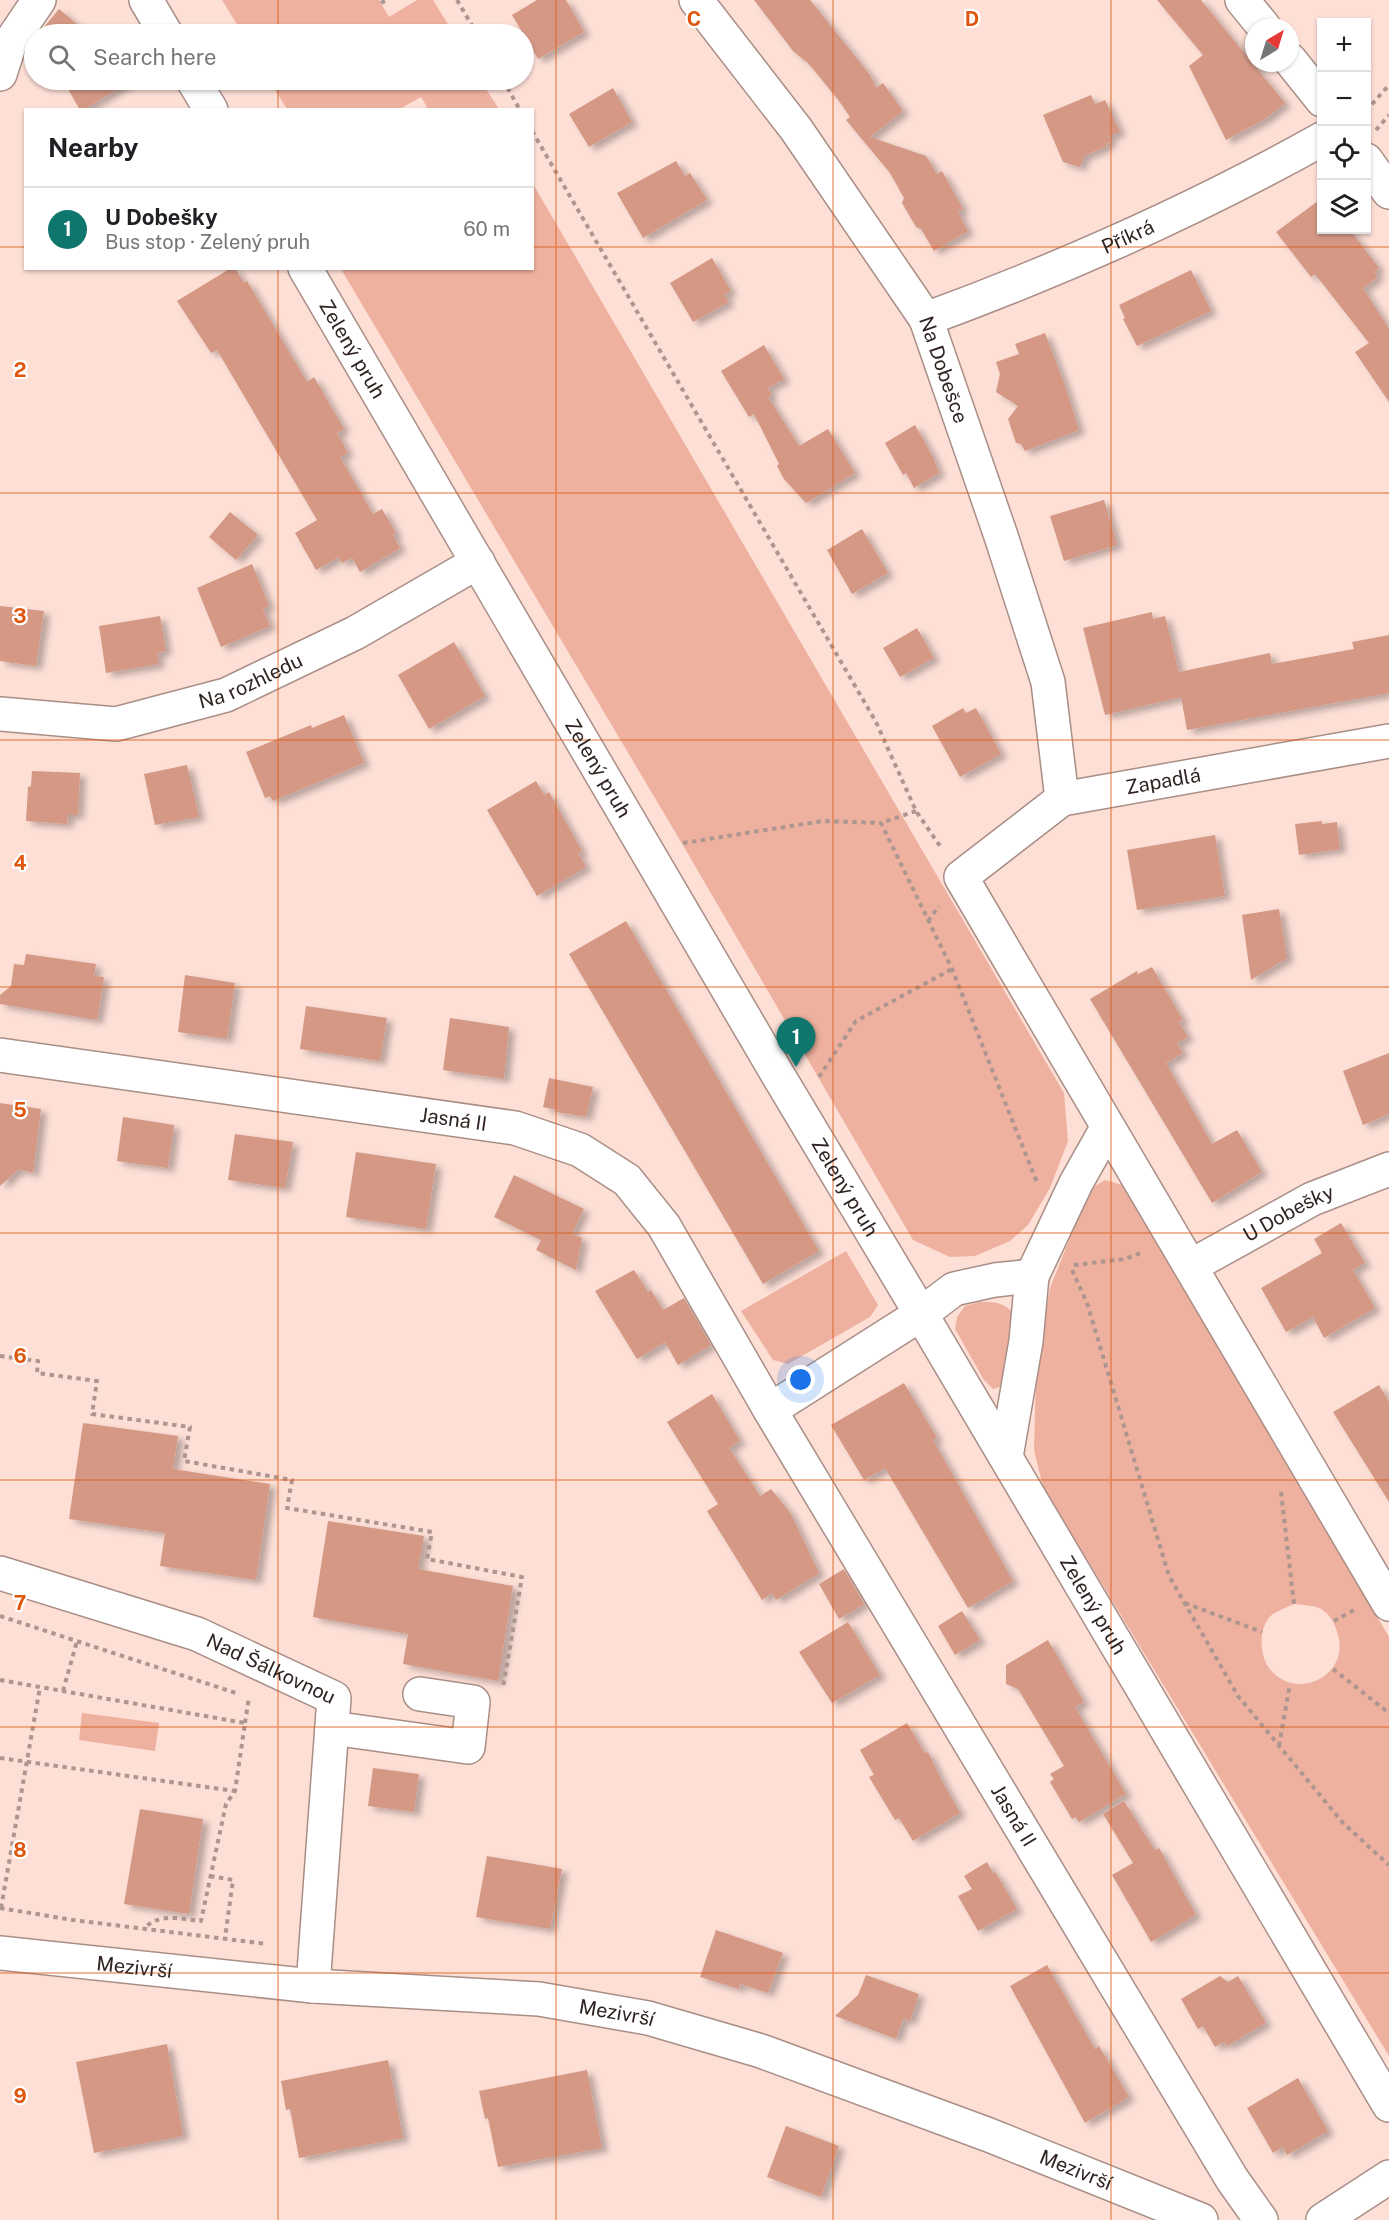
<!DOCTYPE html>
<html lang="en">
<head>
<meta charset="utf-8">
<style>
  :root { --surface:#fff; --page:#f2f2f2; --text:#202124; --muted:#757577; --line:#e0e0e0; --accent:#0f766e }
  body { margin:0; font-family:"Public Sans",sans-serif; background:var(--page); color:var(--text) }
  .controls { position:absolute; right:18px; top:18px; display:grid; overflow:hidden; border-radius:0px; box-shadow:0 2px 4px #0004 }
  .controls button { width:54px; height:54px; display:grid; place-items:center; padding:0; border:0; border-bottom:2px solid var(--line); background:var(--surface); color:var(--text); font:30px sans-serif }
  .compass { position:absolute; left:1245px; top:18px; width:54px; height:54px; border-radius:50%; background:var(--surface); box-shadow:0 2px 4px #0004; rotate:38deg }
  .you { position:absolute; left:801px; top:1380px; width:21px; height:21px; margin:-15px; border:4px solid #fff; border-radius:50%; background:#1a73e8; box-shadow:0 0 0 9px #1a73e833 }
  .badge { display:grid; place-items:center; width:39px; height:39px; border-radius:50%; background:var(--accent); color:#fff; font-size:20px; font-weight:700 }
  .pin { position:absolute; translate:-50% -50px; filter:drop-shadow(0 2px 3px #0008) }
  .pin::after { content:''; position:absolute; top:32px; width:21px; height:18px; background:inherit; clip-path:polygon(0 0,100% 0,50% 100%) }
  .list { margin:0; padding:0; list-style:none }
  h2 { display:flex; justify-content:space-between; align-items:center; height:78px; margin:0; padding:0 24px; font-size:26px }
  h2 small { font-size:20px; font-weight:400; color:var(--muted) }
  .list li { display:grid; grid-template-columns:39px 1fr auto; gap:18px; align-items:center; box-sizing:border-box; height:84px; padding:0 24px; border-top:2px solid var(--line) }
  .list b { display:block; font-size:22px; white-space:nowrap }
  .list p { margin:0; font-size:20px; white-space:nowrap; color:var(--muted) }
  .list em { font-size:20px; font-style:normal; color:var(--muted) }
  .icon { flex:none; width:33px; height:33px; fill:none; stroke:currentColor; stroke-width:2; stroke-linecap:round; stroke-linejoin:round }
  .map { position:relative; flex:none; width:1389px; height:2220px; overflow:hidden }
  .search { position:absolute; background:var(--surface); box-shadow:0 2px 4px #0004; left:24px; top:24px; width:510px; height:66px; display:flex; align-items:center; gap:15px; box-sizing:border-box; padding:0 21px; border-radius:33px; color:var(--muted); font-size:22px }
  .panel { position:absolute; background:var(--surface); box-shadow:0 2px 4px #0004; left:24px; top:108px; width:510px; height:162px; border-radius:0px }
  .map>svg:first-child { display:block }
  .green { fill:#efb19f; fill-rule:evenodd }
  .building { fill:#d49885; filter:url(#shadow) }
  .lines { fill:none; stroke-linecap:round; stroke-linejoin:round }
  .minor-casing { stroke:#a98e86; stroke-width:36 }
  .path { stroke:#ad9690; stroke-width:4; stroke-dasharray:4.5 4.5; stroke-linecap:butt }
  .minor { stroke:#fff; stroke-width:33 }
  .grid { fill:none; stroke:#df560d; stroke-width:1.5; stroke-opacity:0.55 }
  .labels { text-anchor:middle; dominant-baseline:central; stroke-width:4.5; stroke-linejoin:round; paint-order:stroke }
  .street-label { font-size:20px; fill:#2f2421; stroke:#fff }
  .grid-label { font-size:20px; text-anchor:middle; font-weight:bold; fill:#df560d; stroke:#fff; stroke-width:4.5; stroke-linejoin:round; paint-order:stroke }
</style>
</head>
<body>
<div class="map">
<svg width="1389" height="2220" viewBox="0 0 1389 2220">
  <defs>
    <filter id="shadow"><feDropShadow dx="6" dy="4" stdDeviation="3" flood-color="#0004"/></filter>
  </defs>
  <rect width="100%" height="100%" fill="#fddfd6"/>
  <path class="green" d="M222,0H379L389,17L417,0H433L454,34H243Z
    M269,80H480L499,109H428L421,97L400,109H287Z
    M533,184L1064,1093L1068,1141L1050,1188L1028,1225L1010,1241L975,1256L950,1257L913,1240L684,847L341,269L532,268Z
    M1105,1180L1122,1185L1389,1637V2056L1043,1487L1034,1450L1036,1371L1050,1288L1089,1190ZM1294,1604C1302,1605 1314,1605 1321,1609C1331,1615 1335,1624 1338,1635C1350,1677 1294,1702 1269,1668C1259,1654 1258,1625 1273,1614C1279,1610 1287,1607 1294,1604Z
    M846,1251L878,1305L870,1317L788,1364L773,1360L741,1311Z
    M979,1302C996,1302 1004,1302 1015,1315L1004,1382L1000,1387L993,1389L984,1380L955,1329L957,1317L965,1306Z
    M82,1713L159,1723L155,1751L79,1740Z"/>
  <path class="building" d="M537,0H566L584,32L538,59L512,15Z
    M754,0H810L870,75L876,88L883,83L903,111L870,137L926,156L937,174L942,171L963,209L958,212L968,231L934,251L921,229L916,227L902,203L904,198L890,173L846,120L850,117L839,101L809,64L793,51Z
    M1157,0H1201L1285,103L1265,119L1226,140L1189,66L1203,55Z
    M59,9L85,31L82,34H43L40,32Z
    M63,80H133L83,110H80Z
    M613,88L632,122L589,147L569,114Z
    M1091,95L1095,104L1105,100L1120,132L1109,136L1111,142L1106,144L1107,146L1084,156L1080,167L1063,162L1043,115Z
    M676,161L685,176L690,173L707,200L643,238L617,193Z
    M1322,198V230H1350L1379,268L1374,272L1378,277L1363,288L1389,329V402L1355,352L1369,343L1315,274L1311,277L1276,232Z
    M712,258L731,291L724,295L729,302L693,322L670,283Z
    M231,268H235L244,283L247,281L307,382L314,377L344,429L337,433L348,453L340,457L373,514L382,509L396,533L393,535L400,548L360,572L352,558L342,563L339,557L316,570L295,533L317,520L217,350L211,353L177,301Z
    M1191,270L1211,311L1137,346L1123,319L1125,318L1119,305Z
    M1045,333L1065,386L1079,430L1025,451L1021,444L1016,443L1008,419L1018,406L996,392L1000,374L996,362L1019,354L1015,344Z
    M764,345L784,379L768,388L772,395L768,397L799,446L828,429L855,473L806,503L784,479L777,466L779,464L754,414L749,417L721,371Z
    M915,425L933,457L939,473L914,488L906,473L903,475L885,443Z
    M1104,500L1117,545L1064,561L1050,516Z
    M230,512L258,535L236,560L209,537Z
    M862,529L888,573L852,594L827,550Z
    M252,564L269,606L263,609L270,626L221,647L197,588Z
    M0,606L44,611L36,666L0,661Z
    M1152,612L1153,619L1165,616L1179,672L1270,653L1272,664L1354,649L1352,642L1389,635V693L1187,730L1181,697L1105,715L1083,628Z
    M160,616L166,651L157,653L159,664L106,673L99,626Z
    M917,628L934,658L900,677L883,648Z
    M454,642L485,696L429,729L398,675Z
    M963,708L966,713L976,708L1001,754L960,777L932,726Z
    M344,715L364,763L273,801L270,796L265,798L246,752L311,725L312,728Z
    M187,765L199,817L155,825L144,774Z
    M32,771L80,773L78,815H68L67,824L26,821L28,787L31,786Z
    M536,781L544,795L549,792L582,851L578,853L586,867L537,896L487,810Z
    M1322,821V824L1337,822L1340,849L1299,855L1295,824Z
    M1215,835L1225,896L1137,910L1127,850Z
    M1279,909L1287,958L1251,980L1242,915Z
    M626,921L819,1251L763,1284L569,954Z
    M26,954L96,964L94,976L104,977L97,1020L0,1004V995L11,986L14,964L24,965Z
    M1152,967L1183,1020L1179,1022L1188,1037L1177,1043L1183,1053L1166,1063L1212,1144L1237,1130L1262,1172L1212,1203L1090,999L1137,971L1138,974Z
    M185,975L235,983L227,1039L178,1032Z
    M306,1006L387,1018L380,1061L300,1049Z
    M450,1018L509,1027L504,1079L443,1070Z
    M1389,1053V1114L1363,1125L1343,1071Z
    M549,1078L593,1087L586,1117L556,1112L557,1110L543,1107Z
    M0,1103L41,1109L33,1173L19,1169L0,1186Z
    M123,1117L174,1125L168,1168L117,1161Z
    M235,1134L293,1142L285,1188L228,1180Z
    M356,1152L436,1164L426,1229L346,1217Z
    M514,1175L584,1209L572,1234L582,1238L576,1270L536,1250L541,1240L494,1217Z
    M1341,1223L1365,1263L1353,1270L1375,1308L1324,1338L1313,1317L1286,1332L1261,1288L1322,1253L1314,1239Z
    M634,1270L648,1292L651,1290L663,1310L684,1298L711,1345L678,1365L665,1342L637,1359L595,1291Z
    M904,1383L937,1438L933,1440L1013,1581L968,1608L885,1468L864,1480L831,1425Z
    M1379,1385L1389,1402V1502L1333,1412Z
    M712,1394L740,1441L729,1448L760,1496L771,1489L791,1514L819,1573L776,1600L772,1593L762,1600L707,1511L718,1504L667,1422Z
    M83,1423L178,1436L173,1469L270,1484L256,1580L160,1566L165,1533L69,1519Z
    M328,1521L424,1536L418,1569L513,1586L498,1681L403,1664L408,1634L313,1617Z
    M844,1569L864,1604L839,1619L819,1584Z
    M962,1611L980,1640L955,1655L938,1626Z
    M848,1622L880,1675L832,1703L799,1652Z
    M1048,1640L1084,1702L1075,1707L1126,1794L1079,1822L1076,1817L1072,1819L1050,1782L1054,1779L1050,1774L1064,1766L1018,1689L1006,1684V1665Z
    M907,1723L925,1753L928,1752L941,1779L960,1813L913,1841L899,1818L895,1820L869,1777L874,1775L860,1750Z
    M373,1768L419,1774L414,1812L368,1806Z
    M1124,1801L1155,1850L1159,1848L1196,1915L1151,1942L1112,1875L1133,1863L1103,1814Z
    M140,1809L203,1819L189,1914L124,1904Z
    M487,1856L562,1869L550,1929L476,1917Z
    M987,1862L993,1873H996L1017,1909L978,1931L958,1896L972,1889L964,1876Z
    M716,1930L783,1953L768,1993L740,1984L739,1989L700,1977Z
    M1047,1965L1095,2049L1099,2046L1129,2097L1085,2123L1010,1986Z
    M866,1975L919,1994L910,2021L903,2019L896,2039L835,2016L858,1995Z
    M1220,1976L1228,1982L1238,1976L1266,2023L1227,2046L1224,2042L1215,2047L1203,2026L1198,2029L1181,1999Z
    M167,2044L183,2136L94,2153L76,2062Z
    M388,2060L403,2138L299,2158L290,2109L286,2110L281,2081Z
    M587,2070L602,2148L498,2167L488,2118L485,2119L479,2091Z
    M1298,2078L1328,2131L1287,2155L1283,2147L1273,2153L1247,2108Z
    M786,2126L839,2146L821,2197L767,2177Z"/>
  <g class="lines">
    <defs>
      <g id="minor">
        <path d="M146,0L166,34"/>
        <path id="s1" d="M696,0L796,129L926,319L1001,536L1048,682L1062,799"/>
        <path d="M1242,0L1264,27"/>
        <path d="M1290,60L1322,100"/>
        <path d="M0,74L10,43L39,0"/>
        <path d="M193,80L211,110"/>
        <path d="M1366,160L1389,192"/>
        <path id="s2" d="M305,268L778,1075L921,1314L1389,2105"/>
        <path id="s3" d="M926,319C1062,269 1195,210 1322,139"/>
        <path id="s4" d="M0,714L116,724L226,695L355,633L478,562"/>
        <path d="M1389,741L1062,799L961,877L1389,1604"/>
        <path id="s5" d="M0,1055L515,1128L580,1150L627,1180L664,1226L770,1410L1232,2179L1261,2220"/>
        <path id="s6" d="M1191,1266L1312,1199L1389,1169"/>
        <path d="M770,1410L921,1314L954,1289L995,1280L1032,1276"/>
        <path d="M1006,1457L1026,1341L1032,1276L1076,1183L1107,1128"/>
        <path id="s7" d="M0,1573L197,1634L334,1698L313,1986"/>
        <path d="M332,1728L468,1747L473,1702L420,1694"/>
        <path id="s8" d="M0,1953L313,1986L539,1999L648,2018L761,2051L989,2135L1201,2220"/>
        <path d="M1323,2220L1389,2177"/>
      </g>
    </defs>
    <use href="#minor" class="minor-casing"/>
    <path class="path" d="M457,0L477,34
      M381,3L386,0
      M503,80L520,110
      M1366,111L1389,85
      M1376,130L1389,115
      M532,131L876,722L916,811L942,849
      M916,811L881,823L952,969L1038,1185
      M683,843L823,821L881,823
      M928,921L939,906
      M819,1077L856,1021L952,969
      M1074,1265L1125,1259L1143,1252
      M1072,1270L1087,1303L1169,1576L1238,1696L1343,1823L1389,1865
      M0,1356L38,1361L37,1373L97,1381L92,1414L190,1427L184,1461L292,1480L287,1508L432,1532L427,1559L522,1577L503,1687
      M1281,1492L1294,1604
      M1185,1603L1262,1632
      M0,1616L236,1693
      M1334,1621L1354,1610
      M1333,1669L1389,1713
      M0,1680L245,1723L235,1791L226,1804L201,1921C182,1919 158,1912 144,1929
      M63,1691L77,1641
      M245,1723L249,1697
      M1279,1746L1290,1684
      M0,1758L235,1791
      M210,1876L233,1880L225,1938
      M0,1908L73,1920L267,1944
      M1,1908L40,1687"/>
    <use href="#minor" class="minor"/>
  </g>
  <path class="grid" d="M278,0V34M556,0V2220M833,0V2220M1111,0V2220M278,80V110M0,247H26M532,247H1389M278,268V2220M0,493H1389M0,740H1389M0,987H1389M0,1233H1389M0,1480H1389M0,1727H1389M0,1973H1389"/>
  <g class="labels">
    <g class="street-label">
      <text stroke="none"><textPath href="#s3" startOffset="218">Příkrá</textPath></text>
      <text stroke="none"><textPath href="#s2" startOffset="94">Zelený pruh</textPath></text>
      <text stroke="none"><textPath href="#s1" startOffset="447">Na Dobešce</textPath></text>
      <text stroke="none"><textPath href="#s4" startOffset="258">Na rozhledu</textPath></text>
      <text stroke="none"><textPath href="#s2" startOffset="580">Zelený pruh</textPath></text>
      <text transform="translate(1163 781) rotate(-10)">Zapadlá</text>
      <text stroke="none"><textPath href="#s5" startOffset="458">Jasná II</textPath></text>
      <text stroke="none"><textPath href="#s2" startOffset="1066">Zelený pruh</textPath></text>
      <text stroke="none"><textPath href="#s6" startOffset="111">U Dobešky</textPath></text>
      <text stroke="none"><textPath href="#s2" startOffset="1552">Zelený pruh</textPath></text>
      <text stroke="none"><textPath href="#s7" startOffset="288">Nad Šálkovnou</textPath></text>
      <text stroke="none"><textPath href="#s5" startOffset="1389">Jasná II</textPath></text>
      <text stroke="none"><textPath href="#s8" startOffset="135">Mezivrší</textPath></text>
      <text stroke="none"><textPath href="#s8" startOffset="620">Mezivrší</textPath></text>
      <text stroke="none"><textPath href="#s8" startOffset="1106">Mezivrší</textPath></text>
    </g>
  </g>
  <g class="grid-label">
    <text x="694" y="26">C</text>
    <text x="972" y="26">D</text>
    <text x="20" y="377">2</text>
    <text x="20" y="623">3</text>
    <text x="20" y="870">4</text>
    <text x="20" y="1117">5</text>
    <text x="20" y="1363">6</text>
    <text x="20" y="1610">7</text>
    <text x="20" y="1857">8</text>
    <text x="20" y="2103">9</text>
  </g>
</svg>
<div class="controls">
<button>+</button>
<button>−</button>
<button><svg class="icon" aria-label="locate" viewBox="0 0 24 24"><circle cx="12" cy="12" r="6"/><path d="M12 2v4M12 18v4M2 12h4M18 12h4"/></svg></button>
<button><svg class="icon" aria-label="layers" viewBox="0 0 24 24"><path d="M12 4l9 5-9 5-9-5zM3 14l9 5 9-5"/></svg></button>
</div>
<svg class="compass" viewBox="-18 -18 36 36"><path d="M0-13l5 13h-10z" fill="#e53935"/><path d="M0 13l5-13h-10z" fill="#757577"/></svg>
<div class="you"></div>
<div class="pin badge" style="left:796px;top:1067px">1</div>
<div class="search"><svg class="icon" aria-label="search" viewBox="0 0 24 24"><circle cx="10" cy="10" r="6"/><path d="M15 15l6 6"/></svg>Search here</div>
<section class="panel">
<h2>Nearby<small></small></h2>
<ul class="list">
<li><span class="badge">1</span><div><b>U Dobešky</b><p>Bus stop · Zelený pruh</p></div><em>60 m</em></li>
</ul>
</section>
</div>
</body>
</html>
